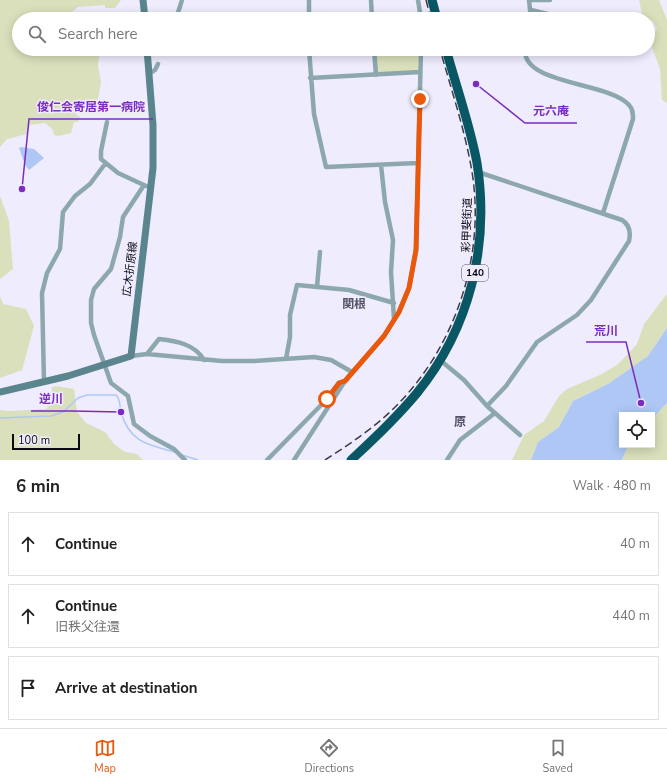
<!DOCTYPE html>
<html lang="en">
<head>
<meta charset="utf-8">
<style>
  :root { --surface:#fff; --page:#f2f2f2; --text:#222; --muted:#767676; --line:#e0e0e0; --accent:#ea580c }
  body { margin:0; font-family:"Nunito Sans","Noto Sans JP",sans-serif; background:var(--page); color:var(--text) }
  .controls { position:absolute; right:12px; bottom:12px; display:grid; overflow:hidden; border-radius:0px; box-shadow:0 2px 10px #0003 }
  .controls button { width:36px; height:36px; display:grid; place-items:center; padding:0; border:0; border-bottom:1px solid var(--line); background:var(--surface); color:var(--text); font:20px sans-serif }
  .scale { position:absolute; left:12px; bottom:10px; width:68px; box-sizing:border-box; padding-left:4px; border:2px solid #0b0a13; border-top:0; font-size:11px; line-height:14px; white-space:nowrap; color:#0b0a13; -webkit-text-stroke:3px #eeecfd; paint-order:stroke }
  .stop { position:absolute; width:12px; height:12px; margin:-9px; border:3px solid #ea580c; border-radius:50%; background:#fff }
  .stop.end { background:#ea580c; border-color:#fff; box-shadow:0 1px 4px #0008 }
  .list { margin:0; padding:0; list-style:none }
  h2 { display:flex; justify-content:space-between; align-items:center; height:52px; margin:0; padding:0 16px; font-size:17px }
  h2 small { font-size:13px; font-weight:400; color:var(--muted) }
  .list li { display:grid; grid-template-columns:26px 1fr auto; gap:12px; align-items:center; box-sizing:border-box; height:64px; margin:0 8px 8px; padding:0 8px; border:1px solid var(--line); border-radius:0px }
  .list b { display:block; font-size:15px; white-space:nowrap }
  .list p { margin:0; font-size:13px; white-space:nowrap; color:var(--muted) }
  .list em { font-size:13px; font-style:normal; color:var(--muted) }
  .icon { flex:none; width:22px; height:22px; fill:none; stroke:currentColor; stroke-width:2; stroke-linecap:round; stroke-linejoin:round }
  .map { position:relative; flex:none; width:667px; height:460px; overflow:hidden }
  .search { position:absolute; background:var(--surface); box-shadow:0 2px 10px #0003; left:12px; right:12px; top:12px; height:44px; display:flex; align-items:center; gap:10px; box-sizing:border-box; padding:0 14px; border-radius:22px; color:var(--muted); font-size:15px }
  .sheet { height:268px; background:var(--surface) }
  nav { display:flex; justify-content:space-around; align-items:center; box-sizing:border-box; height:56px; border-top:1px solid var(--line); background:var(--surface); font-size:11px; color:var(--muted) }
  nav a { display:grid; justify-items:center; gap:2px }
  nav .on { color:var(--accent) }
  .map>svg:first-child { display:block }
  .green { fill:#dae0bb }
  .water { fill:#aec7f5 }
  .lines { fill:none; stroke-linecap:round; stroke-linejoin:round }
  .stream { stroke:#aec7f5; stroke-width:1.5 }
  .street { stroke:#8ca8ae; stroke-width:4.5 }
  .secondary { stroke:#5b858e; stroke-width:7 }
  .highway { stroke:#095764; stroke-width:9 }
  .rail { stroke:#3d3c46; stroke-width:1.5; stroke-dasharray:8 4; stroke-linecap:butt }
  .route { stroke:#ea580c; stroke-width:5 }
  .labels { text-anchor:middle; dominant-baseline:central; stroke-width:3; stroke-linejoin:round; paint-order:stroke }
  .shield { fill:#eeecfd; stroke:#4f4e59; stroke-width:1 }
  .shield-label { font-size:10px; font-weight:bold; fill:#0b0a13 }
  .street-label { font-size:11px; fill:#0b0a13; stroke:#eeecfd }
  .neighbourhood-label { font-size:12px; font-weight:bold; fill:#555168; stroke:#eeecfd }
  .leader { fill:none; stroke:#7b2cbf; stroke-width:1.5 }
  .callout-dot { fill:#7b2cbf; stroke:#eeecfd; stroke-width:1.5 }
  .callout-label { font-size:12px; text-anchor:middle; font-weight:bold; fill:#7b2cbf; stroke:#eeecfd; stroke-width:3; stroke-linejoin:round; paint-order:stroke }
</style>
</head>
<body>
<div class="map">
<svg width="667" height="460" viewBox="0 0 667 460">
  <rect width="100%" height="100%" fill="#eeecfd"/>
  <path class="green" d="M0,0H121L115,8H105V5L78,7L72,12L73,19H19V49H100L98,66L101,82L98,99L92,108L87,104L82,103L75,113L80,117L78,122H74L71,133L58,136L54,135L53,130L45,123L30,125L27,134L7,139L0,147Z
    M639,0H659L667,20V103L662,100L660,69L649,39L657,29L653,21L643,18Z
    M375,49H419L418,71L377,73Z
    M0,196L9,221L13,269L0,279Z
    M667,294V328L648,356L608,384L573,401L559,427L538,442L531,460H512L524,435L544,421L559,396L567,389L600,375L617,365L628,354L637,344L644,324Z
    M0,296L3,304L26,309L34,326L22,370L0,378Z
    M56,386L74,389L77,412L86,423L105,432L114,444L125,452L137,454L143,460H0V410L9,411L46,409L50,404L52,387Z
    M667,403V460H622L628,445H652V419Z"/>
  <path class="water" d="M21,147L34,149L44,158L29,170L25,165L19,148Z
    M667,328V403L652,419V415H622V445H628L622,460H531L538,442L559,427L573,401L608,384L648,356Z"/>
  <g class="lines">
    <path class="stream" d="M0,418L51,416L63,412L78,398L87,395H116C121,400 119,405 121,412C129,442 148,445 175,452
      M182,455L198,460"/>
    <path class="street" d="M309,0V19
      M371,0L372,19
      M418,0L421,19
      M529,0L531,19
      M530,0H550
      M531,10L568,19
      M176,19L182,0
      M309,49L314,114L326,167L418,163
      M374,49L376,75
      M525,49C522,85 610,82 629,105C633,109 633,114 633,119L603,213
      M149,74L155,70L158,64
      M310,78L420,72
      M107,122L101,151V159L118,173L146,186
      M381,165L385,202L393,240L391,272L394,319
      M144,185L123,217L120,237L111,269L94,289L91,300V323L94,335L111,383L128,396L134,424L150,436L174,449L185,460
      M317,287L320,252
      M147,354L159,339C176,341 195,344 204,360
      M131,356L147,354L222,361H254L314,357L331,360L352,372
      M286,359L290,337V315L297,285L349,290L394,303
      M440,360L464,380L487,406L506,386L537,342L577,315L591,300L629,241C631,232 630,225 622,220L478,172
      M44,382L42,293L47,273L60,249L63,212L75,196L90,184L105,164
      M487,406L520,435
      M267,460L327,399L339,383L345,381
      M294,460L345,381L384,336L399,312L409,288L416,250L421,49
      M447,460L460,440L495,413"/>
    <path class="secondary" d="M143,0L145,19
      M0,392L68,376L131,356L153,168V125L147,49"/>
    <path class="highway" d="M432,0L437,19
      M351,460C374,439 397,417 417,393C470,328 490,245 477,163C470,125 456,86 446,49"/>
    <path class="rail" d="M426,0L431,19
      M325,460C348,445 371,430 391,411C454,351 486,258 472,172C465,130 451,89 440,49"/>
  </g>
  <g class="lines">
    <path class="route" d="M327,399L339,383L345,381L384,336L399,312L409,288L416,250L420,99"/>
  </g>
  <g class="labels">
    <rect class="shield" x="462" y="265" width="26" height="16" rx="3"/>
    <g class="shield-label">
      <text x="475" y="273">140</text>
    </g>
    <g class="street-label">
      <text transform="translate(467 225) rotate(-88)">彩甲斐街道</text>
      <text transform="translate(130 269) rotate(-83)">広木折原線</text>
    </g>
    <g class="neighbourhood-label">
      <text x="354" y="304">関根</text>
      <text x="460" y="422">原</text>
    </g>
  </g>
  <path class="leader" d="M22 189L29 119H153M476 84L525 123H577M641 403L626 342H586M121 412L71 411H31"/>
  <g class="callout-dot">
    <circle cx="22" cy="189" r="4"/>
    <circle cx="476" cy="84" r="4"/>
    <circle cx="641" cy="403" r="4"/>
    <circle cx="121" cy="412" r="4"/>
  </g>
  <g class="callout-label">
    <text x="91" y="111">俊仁会寄居第一病院</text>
    <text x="551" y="115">元六庵</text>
    <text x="606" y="335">荒川</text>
    <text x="51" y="403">逆川</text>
  </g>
</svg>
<div class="controls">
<button><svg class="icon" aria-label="locate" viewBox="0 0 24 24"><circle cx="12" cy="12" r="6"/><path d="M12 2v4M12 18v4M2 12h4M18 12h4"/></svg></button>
</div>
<div class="scale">100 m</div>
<div class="stop" style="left:327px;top:399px"></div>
<div class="stop end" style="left:420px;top:99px"></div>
<div class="search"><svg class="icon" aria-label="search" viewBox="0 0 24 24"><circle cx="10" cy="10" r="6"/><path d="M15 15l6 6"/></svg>Search here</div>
</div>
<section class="sheet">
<h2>6 min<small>Walk · 480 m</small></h2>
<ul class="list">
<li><svg class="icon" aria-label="ahead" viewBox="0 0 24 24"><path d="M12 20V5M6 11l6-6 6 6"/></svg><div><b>Continue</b></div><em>40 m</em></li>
<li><svg class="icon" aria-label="ahead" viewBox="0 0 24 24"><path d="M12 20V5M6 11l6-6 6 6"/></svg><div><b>Continue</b><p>旧秩父往還</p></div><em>440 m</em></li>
<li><svg class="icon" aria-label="arrive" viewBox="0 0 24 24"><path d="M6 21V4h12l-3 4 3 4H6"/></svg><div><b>Arrive at destination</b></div></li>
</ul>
</section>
<nav>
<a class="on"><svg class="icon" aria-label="map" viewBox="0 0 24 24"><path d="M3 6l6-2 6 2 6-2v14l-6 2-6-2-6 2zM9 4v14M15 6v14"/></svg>Map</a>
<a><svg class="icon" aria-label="directions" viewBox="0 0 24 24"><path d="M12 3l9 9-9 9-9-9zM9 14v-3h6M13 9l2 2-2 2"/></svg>Directions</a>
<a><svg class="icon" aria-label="saved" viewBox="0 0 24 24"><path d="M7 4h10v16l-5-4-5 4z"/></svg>Saved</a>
</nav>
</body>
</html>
